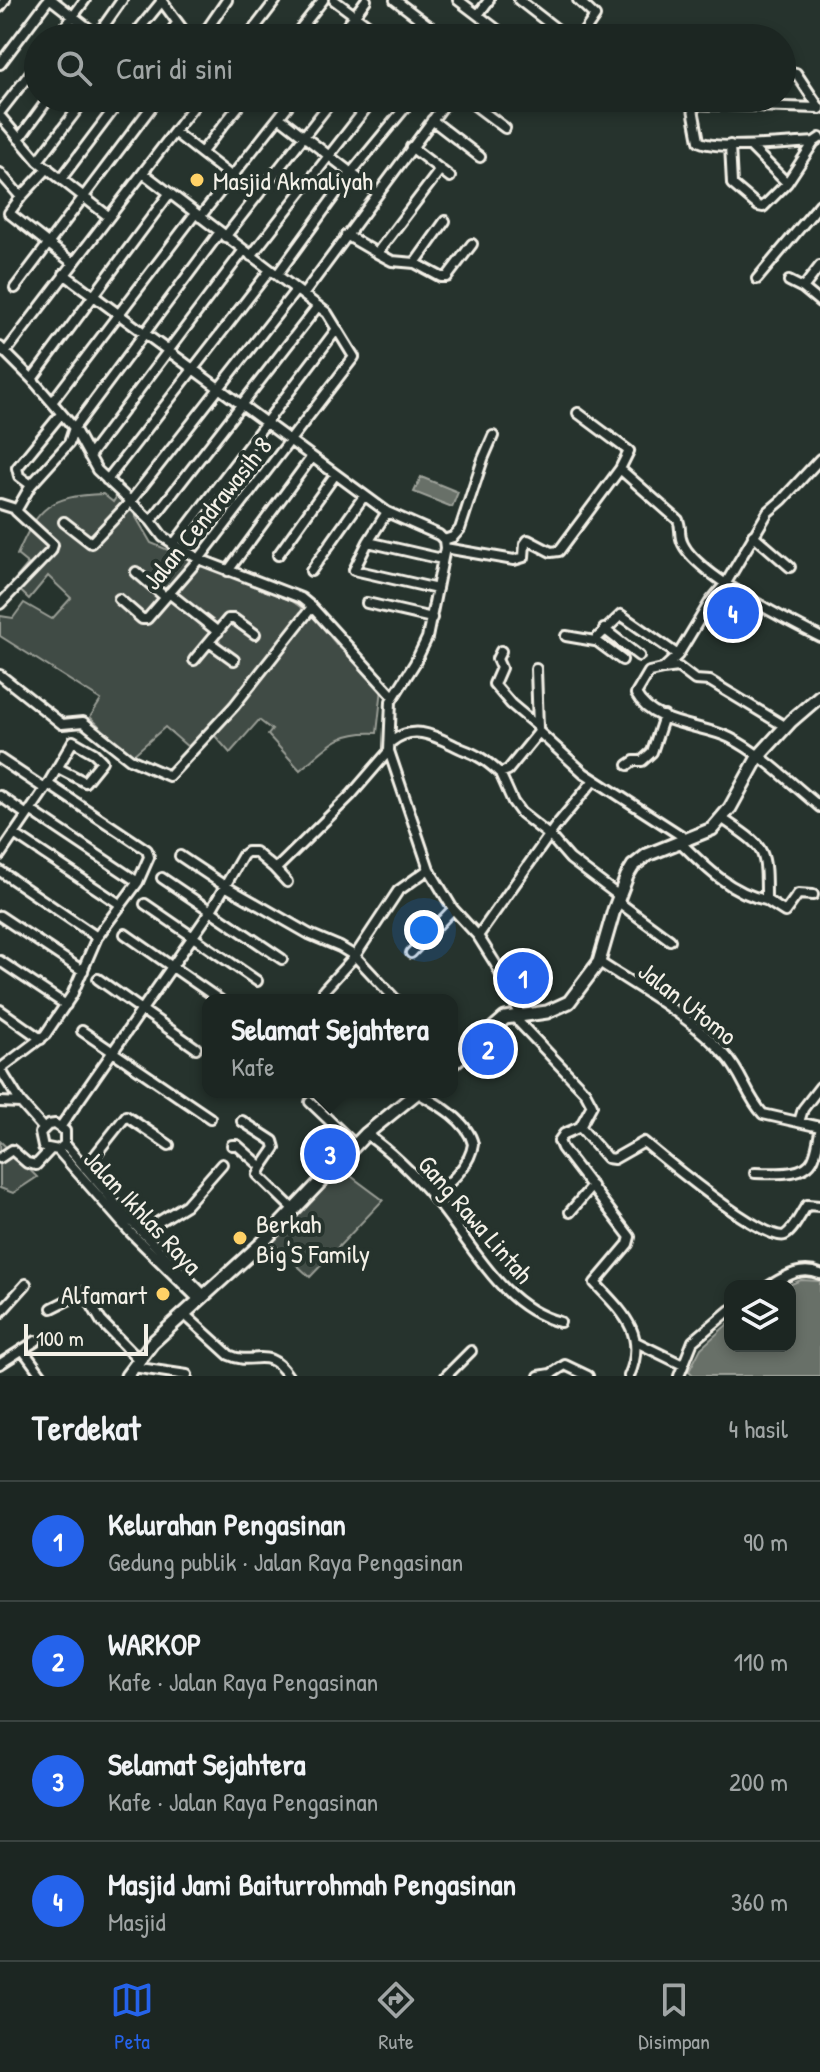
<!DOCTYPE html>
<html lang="id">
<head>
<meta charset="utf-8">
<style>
  :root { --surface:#1c2622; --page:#252e2a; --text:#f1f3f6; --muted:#a0a5a5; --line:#3a4340; --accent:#2563eb }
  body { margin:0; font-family:"Patrick Hand",sans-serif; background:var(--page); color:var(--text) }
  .controls { position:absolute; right:24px; bottom:24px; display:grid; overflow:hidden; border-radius:16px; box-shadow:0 4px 12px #0003 }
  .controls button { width:72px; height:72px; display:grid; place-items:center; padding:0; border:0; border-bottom:2px solid var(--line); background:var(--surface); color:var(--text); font:40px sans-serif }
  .scale { position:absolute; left:24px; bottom:20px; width:124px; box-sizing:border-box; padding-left:8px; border:4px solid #f4f1e8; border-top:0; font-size:22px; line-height:28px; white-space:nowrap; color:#f4f1e8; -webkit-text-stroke:6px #26332d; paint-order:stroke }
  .you { position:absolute; left:424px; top:930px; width:28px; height:28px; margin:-20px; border:6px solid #fff; border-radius:50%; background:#1a73e8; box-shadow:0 0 0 12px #1a73e833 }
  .badge { display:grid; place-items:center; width:52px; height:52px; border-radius:50%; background:var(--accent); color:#fff; font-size:26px; font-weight:700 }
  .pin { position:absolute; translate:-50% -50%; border:4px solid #fff; box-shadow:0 2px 8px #0006 }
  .popup { position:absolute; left:202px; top:994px; width:256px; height:104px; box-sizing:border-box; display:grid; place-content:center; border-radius:16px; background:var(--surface); filter:drop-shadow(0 2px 6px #0005); font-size:26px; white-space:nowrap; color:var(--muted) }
  .popup b { font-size:30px; color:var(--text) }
  .popup::after { content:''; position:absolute; left:50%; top:100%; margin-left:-16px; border:16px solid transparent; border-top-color:var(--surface) }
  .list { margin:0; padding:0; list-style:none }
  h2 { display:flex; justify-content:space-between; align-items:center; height:104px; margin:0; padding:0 32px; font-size:34px }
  h2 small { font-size:26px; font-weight:400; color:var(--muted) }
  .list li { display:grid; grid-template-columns:52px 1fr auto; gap:24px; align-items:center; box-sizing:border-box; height:120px; padding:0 32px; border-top:2px solid var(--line) }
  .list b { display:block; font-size:30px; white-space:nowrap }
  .list p { margin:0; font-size:26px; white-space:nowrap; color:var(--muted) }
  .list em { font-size:26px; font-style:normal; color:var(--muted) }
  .icon { flex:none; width:44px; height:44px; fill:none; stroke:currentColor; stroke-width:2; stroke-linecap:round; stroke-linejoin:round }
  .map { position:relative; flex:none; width:820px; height:1376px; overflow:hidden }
  .search { position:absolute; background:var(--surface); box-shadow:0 4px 12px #0003; left:24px; right:24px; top:24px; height:88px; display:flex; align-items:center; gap:20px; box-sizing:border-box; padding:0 28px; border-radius:44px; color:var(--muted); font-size:30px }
  .sheet { height:584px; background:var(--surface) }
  nav { display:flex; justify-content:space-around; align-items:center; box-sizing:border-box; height:112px; border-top:2px solid var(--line); background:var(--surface); font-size:22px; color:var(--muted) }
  nav a { display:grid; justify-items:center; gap:4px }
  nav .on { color:var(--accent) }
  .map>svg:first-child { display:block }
  .green { fill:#414b45; stroke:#9a9e96; stroke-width:2 }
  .water { fill:#676f68; stroke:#9fa39b; stroke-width:2 }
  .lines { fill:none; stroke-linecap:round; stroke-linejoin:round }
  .street-casing { stroke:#f4f1e8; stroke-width:14 }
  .secondary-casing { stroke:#f4f1e8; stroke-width:17 }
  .street { stroke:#26332d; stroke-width:8 }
  .secondary { stroke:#26332d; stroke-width:11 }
  .poi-dot { fill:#ffd166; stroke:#26332d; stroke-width:3 }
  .labels { text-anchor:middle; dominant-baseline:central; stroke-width:8; stroke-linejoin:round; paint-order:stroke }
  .poi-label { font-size:26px; fill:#f4f1e8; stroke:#26332d; text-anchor:start }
  .street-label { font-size:26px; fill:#f4f1e8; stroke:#26332d }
</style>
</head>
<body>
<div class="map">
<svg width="820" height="1376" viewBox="0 0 820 1376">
  <rect width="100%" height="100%" fill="#26332d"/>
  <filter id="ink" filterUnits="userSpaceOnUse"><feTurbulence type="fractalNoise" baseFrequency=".0125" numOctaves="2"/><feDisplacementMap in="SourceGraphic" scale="16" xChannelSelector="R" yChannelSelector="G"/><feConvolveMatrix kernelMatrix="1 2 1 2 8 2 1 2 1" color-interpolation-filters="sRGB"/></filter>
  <g filter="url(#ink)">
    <path class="green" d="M103,494L113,502L117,496L133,512L151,543L292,601L313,616L338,646L382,688L377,733C337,731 329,746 300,770L268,735L272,730L259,720L230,753L209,729L189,748L165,727L131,757L90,717L101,700L0,636V616L13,618L24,603L52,619L71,598L48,576L29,599L12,583L28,564L17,555C38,507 49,496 103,494Z
      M0,1141L37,1177L13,1193L0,1188Z
      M336,1165L383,1200L310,1277L267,1238Z"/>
    <path class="water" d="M421,477L458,492L452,507L414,492Z
      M801,1280L820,1281V1376H694L689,1371L701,1348L730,1322V1346H790V1286H786Z"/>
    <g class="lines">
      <defs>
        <path id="street" d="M52,0L101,38
          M161,0L189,38
          M334,0L385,38
          M395,0L445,38
          M458,0L508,38
          M519,0L568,38
          M578,0L595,16L580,38
          M0,7L5,0
          M478,15L489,0
          M96,37L122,0
          M57,38L85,0
          M132,38L162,1
          M167,38L177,23
          M201,38L227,0
          M247,38L276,0
          M293,38L323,0
          M338,38L366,0
          M0,64L48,0
          M782,70L796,73L820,109
          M181,98L193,107
          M465,98L505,128
          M524,98L537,107
          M691,98L699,141C712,151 793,143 814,142L820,138
          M693,104L819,108
          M0,112L38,63
          M0,116L38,161L108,216
          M279,117L377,193
          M432,120L480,157
          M174,132L232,177
          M19,139L49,98
          M730,145L732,184L758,206L763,207L787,183L814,142
          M750,146L787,183
          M411,147L450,177
          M201,153L245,98
          M38,161L86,98
          M440,170L377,253L392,261L415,263L445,221
          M0,173L21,197L9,213L73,263
          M61,179L122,98
          M21,197L48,168
          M200,217L294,98
          M346,235L377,253
          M225,237L334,98
          M251,256L374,98
          M415,263L441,277H447L472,244
          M820,266L803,288L820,302
          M277,275L351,173L413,98
          M757,279L820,204
          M789,281L803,288
          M15,288L158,98
          M303,295L449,98
          M0,347L32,379L74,428L97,470L151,521L163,537L199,559L301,598L312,607L393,696
          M5,353L200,98
          M32,379L169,194
          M52,402L195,214
          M578,413L629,451L620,469
          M89,456L244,250
          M820,459L782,500L768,512L726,583L710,602L678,655L663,669L649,672L636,694C653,726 702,724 730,738C761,753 793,785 820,807
          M107,480L270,270
          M31,485L69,443L74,428L220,232
          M0,504L16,509
          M387,512L368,542L354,570L437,589
          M151,521L318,306
          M64,522L91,543L130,502L296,290
          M753,535L790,567
          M444,540L453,537L460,529L483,459L493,436
          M368,542L442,559
          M173,545L337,329
          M445,548L514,560L524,557L525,544L528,540L551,552L559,551L620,469L678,520C682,529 678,535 683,544C698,575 788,621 820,637
          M278,555L335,475
          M228,571L311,458
          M311,571L364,496
          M136,572L165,597
          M169,593L218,632
          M119,599L142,619H147L199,559L354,357L327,313L143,173
          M367,603L432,618
          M0,604L51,551L53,545L16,511L31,485L19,476L17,468L61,414
          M604,629L639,656
          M566,636L595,641
          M209,642L234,660
          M501,651L497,659L501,668L494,684L511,704L536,725
          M194,660L228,619H234L255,634
          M622,660L595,640L621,615L678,655
          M536,669L538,728
          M663,669L678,667L695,680L710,681L786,727
          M0,675L62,724L83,722L130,759L169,776L234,706L312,607
          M391,742C415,722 438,738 462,749C478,755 487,761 500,773L508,770L539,732L584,773L688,840
          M389,751L429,869L453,909L478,936L495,963L520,1014
          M0,759L45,789
          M628,765L634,761H642L652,752L664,716
          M500,773L513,802L521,813L550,836L570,859L619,896
          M0,796L27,815
          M30,810L138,882
          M723,819C766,849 766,846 766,900L785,912L798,894L813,895
          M14,834L121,905
          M681,843C705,867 731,893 766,900
          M0,855L45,789L73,741L94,753L102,761L85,782L58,768
          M180,856L225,886L309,934L340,947L355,956L396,1000
          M274,868L287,882
          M0,871L97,937
          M162,878L282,959
          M617,901L670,940
          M145,904L257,981
          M0,916L83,971
          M125,934L220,1000
          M478,936L555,827L594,780
          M411,953L453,909
          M0,961L66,1005
          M599,962C642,990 692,1017 726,1056C742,1073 747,1097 763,1114L820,1127
          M98,979L196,1048
          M324,990L355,956L398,891L429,869
          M0,1010L41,1039
          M513,1016L585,1092L592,1105L580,1127L564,1134L559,1141L562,1148L630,1237L628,1244L595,1283C622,1312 648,1334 629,1376
          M82,1031L210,1118
          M0,1069L45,1035L72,995L97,937L138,882L149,857L147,850L48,784
          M0,1069L21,1103L43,1128
          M418,1093C438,1104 468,1121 473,1144C470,1166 449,1183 434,1197
          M0,1102L21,1103
          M310,1102L355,1145
          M799,1122L803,1109L820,1087
          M61,1126L210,912L243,855L247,852H255L274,868L279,866L351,795L389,751L391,701L415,663L427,638L445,548L444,540L439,535L387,512L64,274
          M580,1127L607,1158L614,1159L644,1142C663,1158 766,1244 785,1235C794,1230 801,1213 807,1205L820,1206
          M366,1134C392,1152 413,1173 434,1198C471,1241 500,1307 560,1322
          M65,1144L127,1217L204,1295
          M232,1145H237L262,1167L275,1148L273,1141L242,1121
          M58,1150L65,1144V1131L55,1124L48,1125L40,1133L43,1147L58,1150L130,1232L199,1300
          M0,1158L12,1150L27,1163L36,1165L50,1150
          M262,1167L258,1175L294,1210
          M85,1168L126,1116L169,1145
          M755,1173C771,1173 805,1177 813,1159C817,1151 818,1141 820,1132
          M570,1212L592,1186
          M142,1232L186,1205L222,1164
          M769,1286C786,1276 801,1266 820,1274
          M52,1308L84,1292L101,1321L138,1359
          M0,1313L26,1284
          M183,1313L229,1355C254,1367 267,1344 288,1376
          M636,1342L683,1365
          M23,1350L42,1376
          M0,1364L36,1341
          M133,1367L187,1375
          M446,1376L471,1351
          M539,1376L551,1374L565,1365L588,1376
          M679,1376L693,1341L730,1310"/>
        <path id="secondary" d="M452,1064L505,1018L547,1012L569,1002L599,962L614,910L627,876L633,866L647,855L712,829L730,808L758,757L791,721L820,696
          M127,1376L152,1343L262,1243L366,1134L418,1092"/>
      </defs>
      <use href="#street" class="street-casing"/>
      <use href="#secondary" class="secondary-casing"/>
      <use href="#street" class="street"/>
      <use href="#secondary" class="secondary"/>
    </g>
  </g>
  <g class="poi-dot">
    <circle cx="197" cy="180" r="8"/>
    <circle cx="240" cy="1238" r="8"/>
    <circle cx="163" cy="1294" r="8"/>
  </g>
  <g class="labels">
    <g class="poi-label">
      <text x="213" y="180">Masjid Akmaliyah</text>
      <text x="256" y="1223">Berkah<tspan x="256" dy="30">Big'S Family</tspan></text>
      <text x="147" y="1294" text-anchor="end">Alfamart</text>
    </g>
    <g class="street-label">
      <text transform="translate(207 513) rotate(-51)">Jalan Cendrawasih 8</text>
      <text transform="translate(688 1003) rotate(38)">Jalan Utomo</text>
      <text transform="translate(143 1212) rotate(47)">Jalan Ikhlas Raya</text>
      <text transform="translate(476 1219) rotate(49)">Gang Rawa Lintah</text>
    </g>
  </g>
</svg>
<div class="controls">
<button><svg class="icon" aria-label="layers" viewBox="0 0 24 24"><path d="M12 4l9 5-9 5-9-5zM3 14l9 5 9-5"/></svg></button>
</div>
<div class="scale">100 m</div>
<div class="you"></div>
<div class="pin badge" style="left:523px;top:978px">1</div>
<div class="pin badge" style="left:488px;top:1049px">2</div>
<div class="pin badge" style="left:330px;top:1154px">3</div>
<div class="popup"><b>Selamat Sejahtera</b>Kafe</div>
<div class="pin badge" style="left:733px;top:613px">4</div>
<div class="search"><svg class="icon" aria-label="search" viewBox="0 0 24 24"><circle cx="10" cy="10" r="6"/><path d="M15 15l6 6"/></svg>Cari di sini</div>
</div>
<section class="sheet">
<h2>Terdekat<small>4 hasil</small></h2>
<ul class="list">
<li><span class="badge">1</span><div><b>Kelurahan Pengasinan</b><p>Gedung publik · Jalan Raya Pengasinan</p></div><em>90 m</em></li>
<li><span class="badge">2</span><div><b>WARKOP</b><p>Kafe · Jalan Raya Pengasinan</p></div><em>110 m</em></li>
<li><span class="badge">3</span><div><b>Selamat Sejahtera</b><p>Kafe · Jalan Raya Pengasinan</p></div><em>200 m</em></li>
<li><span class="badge">4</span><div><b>Masjid Jami Baiturrohmah Pengasinan</b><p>Masjid</p></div><em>360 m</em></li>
</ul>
</section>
<nav>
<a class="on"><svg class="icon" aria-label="map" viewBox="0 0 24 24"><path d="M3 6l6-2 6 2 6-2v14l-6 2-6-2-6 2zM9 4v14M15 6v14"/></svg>Peta</a>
<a><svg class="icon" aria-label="directions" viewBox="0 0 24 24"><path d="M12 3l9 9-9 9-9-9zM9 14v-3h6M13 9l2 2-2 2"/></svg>Rute</a>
<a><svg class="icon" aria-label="saved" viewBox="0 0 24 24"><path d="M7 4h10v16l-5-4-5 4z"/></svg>Disimpan</a>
</nav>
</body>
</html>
